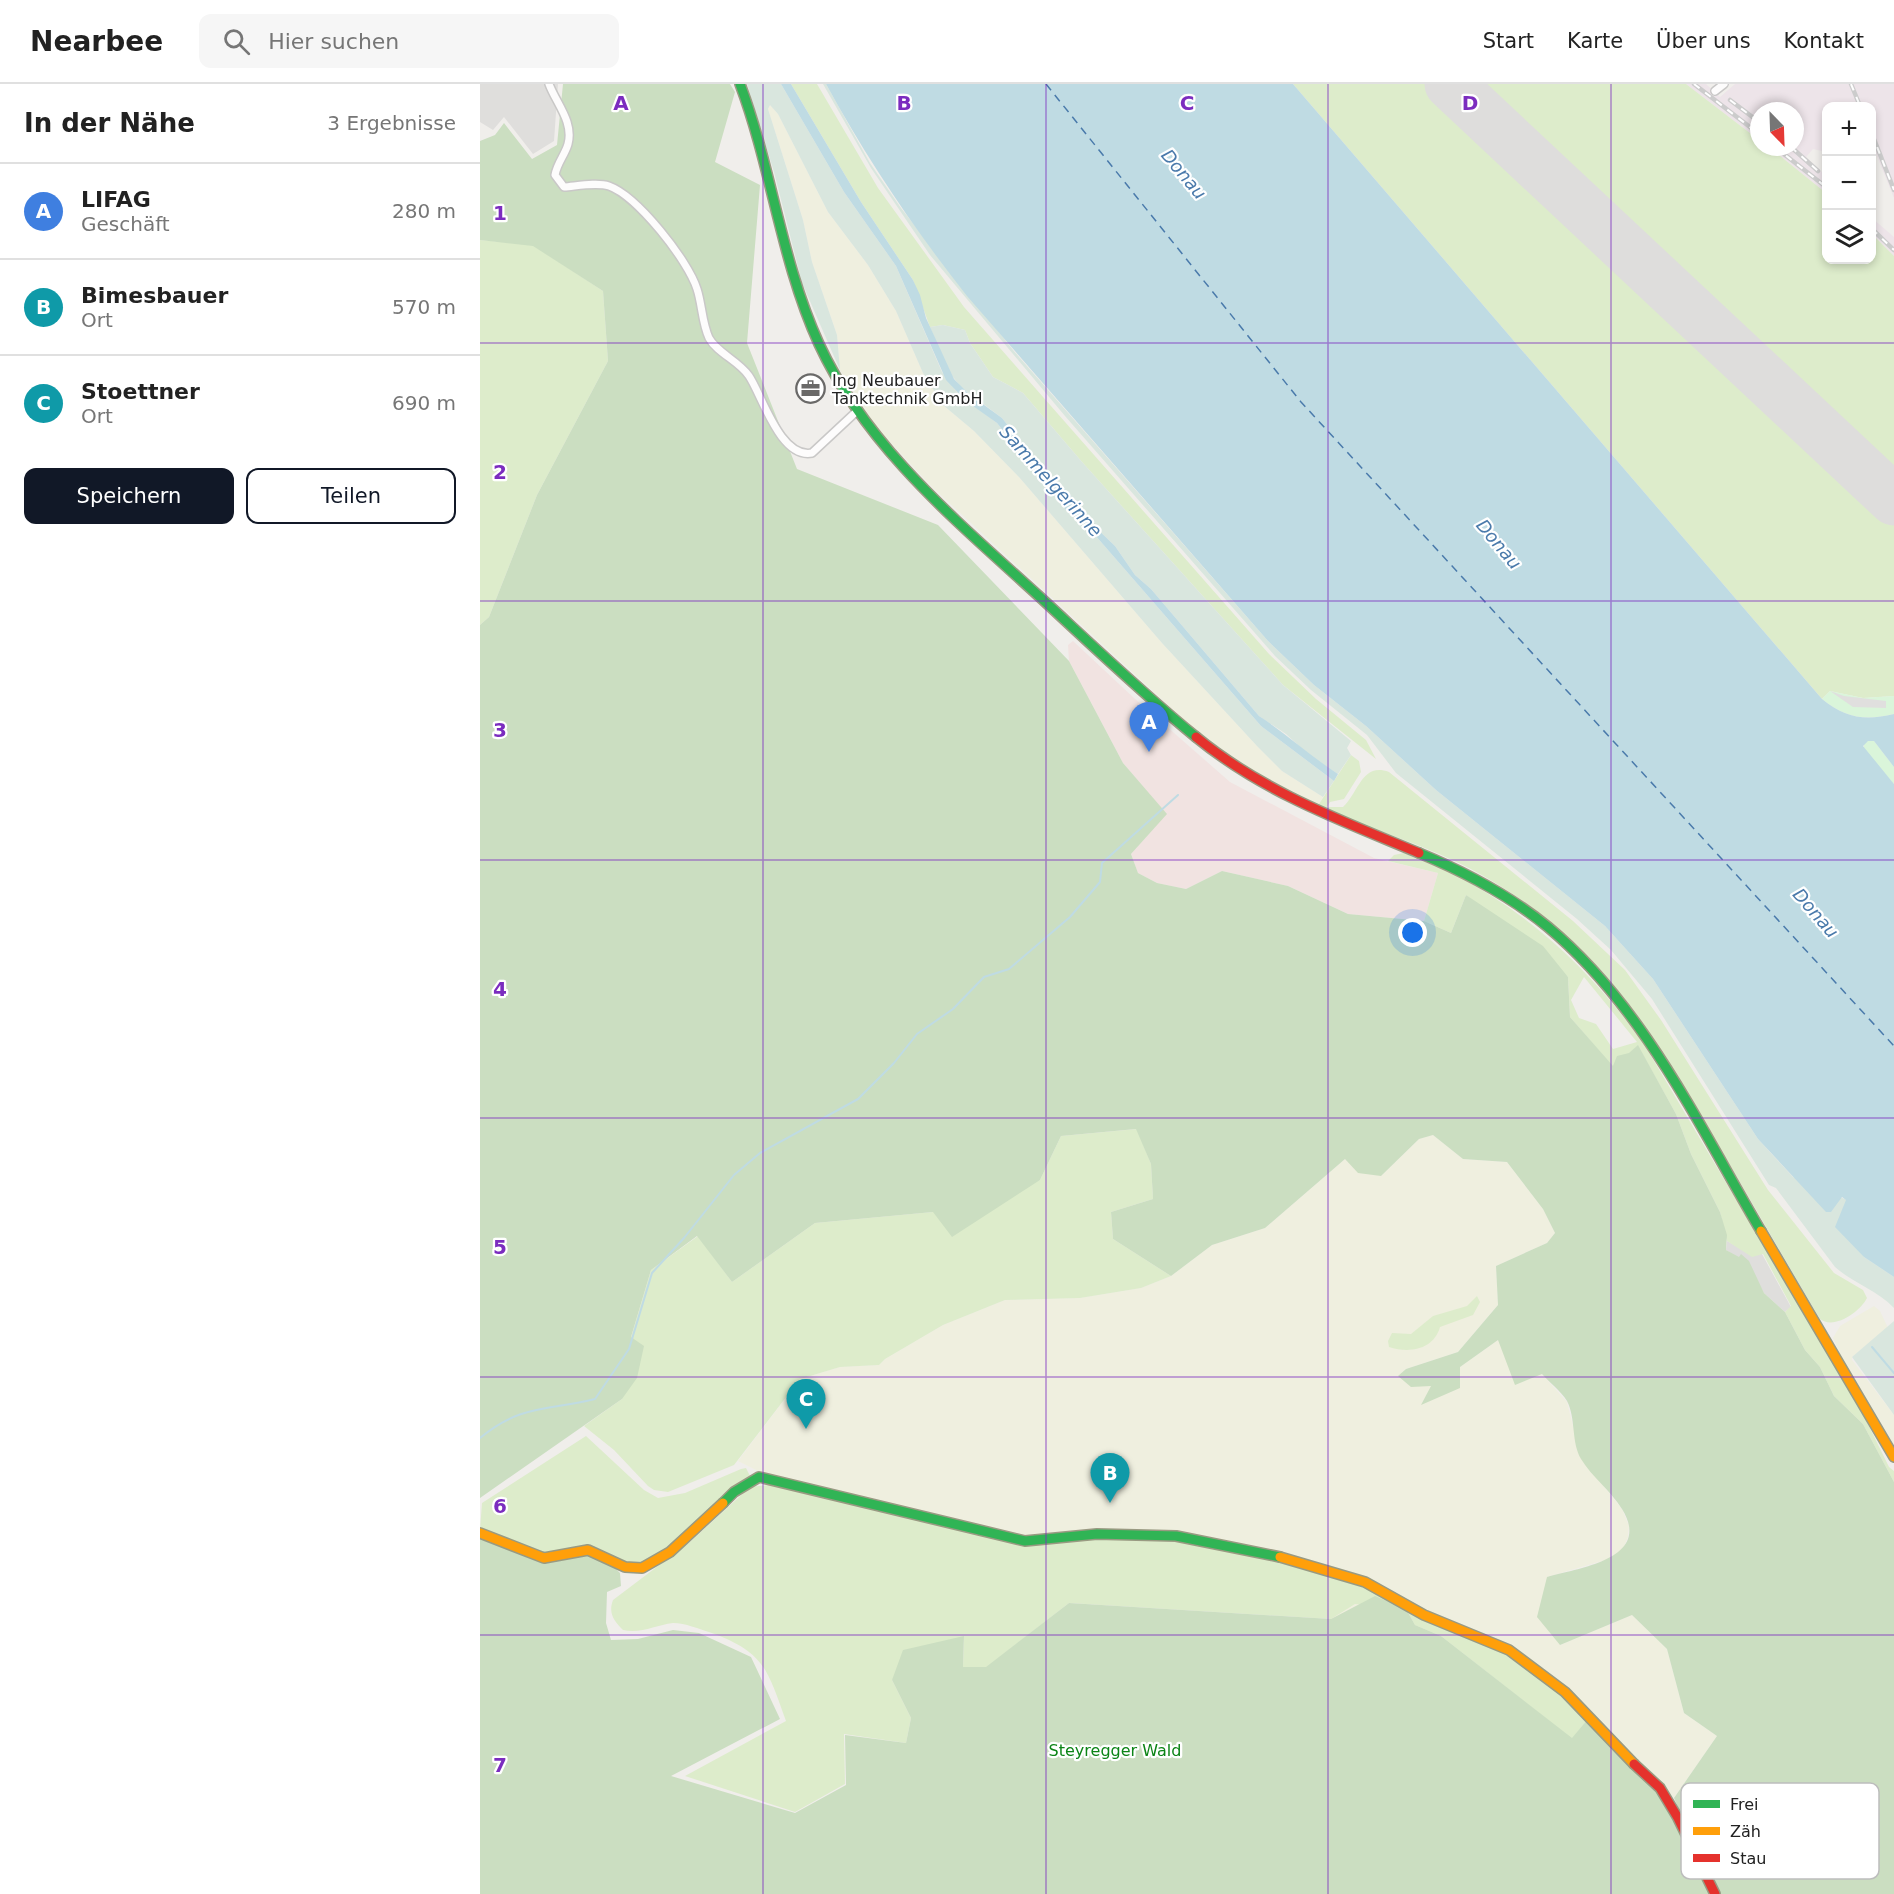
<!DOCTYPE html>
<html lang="de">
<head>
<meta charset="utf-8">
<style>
  :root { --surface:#fff; --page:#f6f6f6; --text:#222; --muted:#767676; --line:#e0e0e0; --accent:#111827 }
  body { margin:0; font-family:"DejaVu Sans",sans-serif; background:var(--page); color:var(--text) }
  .controls { position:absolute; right:18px; top:18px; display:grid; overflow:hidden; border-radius:12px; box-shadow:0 3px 9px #0003 }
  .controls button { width:54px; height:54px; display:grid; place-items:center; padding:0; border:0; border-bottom:2px solid var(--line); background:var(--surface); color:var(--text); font:30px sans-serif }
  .compass { position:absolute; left:1270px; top:18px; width:54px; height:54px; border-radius:50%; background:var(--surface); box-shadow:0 3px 9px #0003; rotate:157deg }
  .you { position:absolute; left:933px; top:849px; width:21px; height:21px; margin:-15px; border:4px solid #fff; border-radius:50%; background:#1a73e8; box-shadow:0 0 0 9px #1a73e833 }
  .badge { display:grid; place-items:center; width:39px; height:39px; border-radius:50%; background:var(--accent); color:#fff; font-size:20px; font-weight:700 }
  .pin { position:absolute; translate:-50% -50px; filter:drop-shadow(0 2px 3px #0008) }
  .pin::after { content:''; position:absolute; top:32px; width:21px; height:18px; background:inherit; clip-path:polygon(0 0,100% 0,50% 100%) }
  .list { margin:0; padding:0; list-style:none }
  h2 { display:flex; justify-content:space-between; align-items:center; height:78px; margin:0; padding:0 24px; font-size:26px }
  h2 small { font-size:20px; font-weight:400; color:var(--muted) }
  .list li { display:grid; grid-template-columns:39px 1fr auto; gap:18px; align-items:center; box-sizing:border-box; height:96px; padding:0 24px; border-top:2px solid var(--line) }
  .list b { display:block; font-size:22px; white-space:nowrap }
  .list p { margin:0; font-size:20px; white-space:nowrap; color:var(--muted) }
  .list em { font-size:20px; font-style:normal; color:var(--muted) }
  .actions { display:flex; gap:12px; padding:18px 24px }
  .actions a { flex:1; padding:14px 0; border:2px solid var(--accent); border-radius:12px; text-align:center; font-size:21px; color:var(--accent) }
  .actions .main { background:var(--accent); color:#fff }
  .icon { flex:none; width:33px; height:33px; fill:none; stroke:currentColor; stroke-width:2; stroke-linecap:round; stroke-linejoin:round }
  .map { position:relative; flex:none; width:1414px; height:1810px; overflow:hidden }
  header { display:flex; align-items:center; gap:36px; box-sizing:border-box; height:84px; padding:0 30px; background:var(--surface); border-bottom:2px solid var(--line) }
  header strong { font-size:28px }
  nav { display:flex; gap:33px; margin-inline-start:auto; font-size:21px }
  .search { width:420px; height:54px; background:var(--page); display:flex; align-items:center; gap:15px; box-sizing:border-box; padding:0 21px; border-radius:12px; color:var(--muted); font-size:22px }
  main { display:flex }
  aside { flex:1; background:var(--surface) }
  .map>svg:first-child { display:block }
  .residential { fill:#dfdedc }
  .commercial { fill:#f1e3e1 }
  .industrial { fill:#ede4e9 }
  .farmland { fill:#efefdf }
  .grass { fill:#ddeccb; fill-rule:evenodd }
  .forest { fill:#cbdec1 }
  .wetland { fill:#d9e6de }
  .park { fill:#daf5da }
  .parking { fill:#e0dfde }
  .water { fill:#bfdbe3 }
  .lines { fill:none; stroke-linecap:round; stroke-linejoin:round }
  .stream { stroke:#bfdbe3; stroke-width:2 }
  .ferry { stroke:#4a7aab; stroke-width:1.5; stroke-dasharray:8 6; stroke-linecap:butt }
  .runway { stroke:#dedddc; stroke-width:51 }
  .street-casing { stroke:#c9c8c7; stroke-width:10 }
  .fast-casing { stroke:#999a82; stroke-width:12 }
  .slow-casing { stroke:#999a82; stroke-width:12 }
  .jam-casing { stroke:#999a82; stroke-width:12 }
  .street { stroke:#fdfcfc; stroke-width:7 }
  .fast { stroke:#30b455; stroke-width:9 }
  .slow { stroke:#ff9f0a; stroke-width:9 }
  .jam { stroke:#e5322d; stroke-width:9 }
  .rail-casing { stroke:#ccc; stroke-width:4.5 }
  .rail { stroke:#fff; stroke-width:2; stroke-dasharray:7; stroke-linecap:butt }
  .grid { fill:none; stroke:#7b2cbf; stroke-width:1.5; stroke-opacity:0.55 }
  .labels { text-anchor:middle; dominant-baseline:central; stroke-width:4.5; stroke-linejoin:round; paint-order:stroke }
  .poi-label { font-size:16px; fill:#222; stroke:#fff; text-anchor:start }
  .park-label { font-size:16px; fill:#0c8416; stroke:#fff }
  .water-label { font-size:18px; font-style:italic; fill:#4a7aab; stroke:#fff }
  .key { fill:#fff; stroke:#bdbdbd; stroke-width:1.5 }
  .key-label { font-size:16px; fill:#222 }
  .grid-label { font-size:20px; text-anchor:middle; font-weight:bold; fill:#7b2cbf; stroke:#fff; stroke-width:4.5; stroke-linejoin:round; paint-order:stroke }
</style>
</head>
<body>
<header>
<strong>Nearbee</strong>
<div class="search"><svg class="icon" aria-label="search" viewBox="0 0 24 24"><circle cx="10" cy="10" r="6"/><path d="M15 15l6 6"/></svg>Hier suchen</div>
<nav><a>Start</a><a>Karte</a><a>Über uns</a><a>Kontakt</a></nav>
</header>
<main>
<aside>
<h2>In der Nähe<small>3 Ergebnisse</small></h2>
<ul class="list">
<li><span class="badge" style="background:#3f7fe0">A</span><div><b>LIFAG</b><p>Geschäft</p></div><em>280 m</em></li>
<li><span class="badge" style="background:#0f9aa8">B</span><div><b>Bimesbauer</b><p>Ort</p></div><em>570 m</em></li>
<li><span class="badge" style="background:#0f9aa8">C</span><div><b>Stoettner</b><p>Ort</p></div><em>690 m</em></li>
</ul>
<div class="actions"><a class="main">Speichern</a><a>Teilen</a></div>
</aside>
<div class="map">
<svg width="1414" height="1810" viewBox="0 0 1414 1810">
  <rect width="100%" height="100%" fill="#f0eeeb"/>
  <path class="residential" d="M0,0H78L74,57L53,70L24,33L13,46L0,38Z
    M1247,1157L1263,1166L1282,1170L1311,1223L1305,1228L1284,1209L1269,1181L1246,1166Z"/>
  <path class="commercial" d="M593,557L654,614L750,698L894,774L958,789L944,837L868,830L808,802L742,787L706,805L677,799L658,789L651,770L686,730L643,679L589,577L588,561Z"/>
  <path class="industrial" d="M1206,0H1226L1240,13L1255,0H1414V114L1392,60V22H1346V68L1333,65L1326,73L1346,92V109L1289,63H1315V27H1279V56Z
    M1392,134L1414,153V172L1392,150Z"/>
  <path class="farmland" d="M290,21L298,30L348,128L388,181L416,227L443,289L463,321L494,347L539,393L682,559L777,662L802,687L843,713L837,723L780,692L714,645L452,403L397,344L360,286L357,251L332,178L323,136L288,25Z
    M953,1051L983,1075L1027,1078L1063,1125L1075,1149L1067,1159L1016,1182L1018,1221L978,1268L926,1285L919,1292L952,1302L942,1320L980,1283L1018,1256L1062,1290L1087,1318L1101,1374L1142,1425L1149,1442L1148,1453L1143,1465L1129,1475L1067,1493L1080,1561L1152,1531L1187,1565L1204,1629L1237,1652L1194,1714L1131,1653L1094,1611L1068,1591L547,1455L286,1391L258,1377L320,1295L360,1283L399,1281L405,1275L463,1241L525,1216L600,1214L661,1204L691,1192L732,1161L785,1144L865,1075L901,1092L939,1055Z
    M1394,1222L1400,1227L1408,1244L1372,1273V1276L1414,1331V1361L1363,1276L1353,1254L1360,1242Z"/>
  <path class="grass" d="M311,0H337L398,104L484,223L789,570L836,615L886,656L896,675L803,601L602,378L543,309L513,293L490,259L485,246L463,241L450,243L433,196L381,118Z
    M813,0H1206L1279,56V63H1289L1346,109V176H1392V150L1414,172V612L1383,614L1350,607L1342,615Z
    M0,156L53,161L123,207L128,277L57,411L9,533L0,541Z
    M871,671L879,677L881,688L864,715L850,718L847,723H863C879,708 882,678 909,688L1093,837L1145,886L1181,936L1288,1106L1354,1189L1383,1206L1387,1214C1380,1228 1354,1246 1340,1235C1305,1176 1271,1117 1237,1059C1173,950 1124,864 1012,797C958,764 895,747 837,723Z
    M924,769C940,777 958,782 974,790C1052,831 1113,889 1164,960L1383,1330L1409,1383L1414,1387V1398L1383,1340L1354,1312L1340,1283L1325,1266L1305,1228L1311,1222L1283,1170L1272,1173L1247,1157L1240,1128L1211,1070L1196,1030L1158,962L1133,983L1090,933L1088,893L986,811L971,849L944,837L958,789L908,777L914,771ZM1104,893L1157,958L1133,965L1116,940L1099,934L1091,916Z
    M657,1045L671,1080L673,1115L631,1128L633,1155L691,1192L661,1204L600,1214L525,1216L463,1241L405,1275L399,1281L360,1283L320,1295L254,1381L188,1408L174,1406L168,1402L134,1366L104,1342L142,1315L151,1253L171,1186L218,1152L252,1198L335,1139L453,1128L560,1096L581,1052Z
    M997,1212L1000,1218L993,1231L960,1243C954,1265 930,1270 909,1263L908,1257L912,1249L931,1250L953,1232L987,1222Z
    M106,1352L164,1406L178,1414L205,1409L261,1385L266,1384L270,1392L211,1447L169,1480L149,1483L116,1465L62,1471L0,1446L2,1419Z
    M290,1401L537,1454L620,1447L776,1463L822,1475L892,1498L1068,1591L1110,1626L1107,1636L1092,1655L961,1552L935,1541L926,1525L875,1520L851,1535L589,1519L507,1583H483L484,1553L412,1596L431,1634L426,1659L364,1650L365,1700L315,1728L205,1692L306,1637C287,1585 285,1568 229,1548C218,1545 206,1539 193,1539C176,1541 161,1550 143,1546C134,1537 128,1529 133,1516L211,1457L270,1403Z"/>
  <path class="forest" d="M83,0H250L255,8L235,78L280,101L267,259L317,385L458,441L589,577L643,679L687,730L651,770L658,789L677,799L706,805L742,787L808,802L868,830L944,837L971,849L986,811L1063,862L1088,893L1090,933L1133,982L1137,972L1149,969L1158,961L1196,1030L1211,1070L1240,1128L1247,1151L1246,1166L1259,1173L1261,1170L1269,1177L1284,1209L1305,1228L1325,1266L1340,1283L1354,1312L1383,1340L1414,1398V1810H1236L1194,1714L1237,1652L1204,1629L1187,1565L1152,1531L1080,1561L1057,1533L1067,1493C1099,1484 1173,1475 1142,1425C1131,1407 1112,1393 1101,1375C1091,1358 1096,1334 1087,1317C1081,1307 1069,1298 1062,1290L1035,1301L1018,1256L980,1283V1304L941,1321L951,1302L931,1303L918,1292L926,1285L978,1268L1018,1221L1016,1182L1067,1159L1075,1149L1063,1125L1027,1078L983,1075L953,1051L939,1055L901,1092L878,1089L865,1075L785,1144L732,1161L691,1192L633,1155L631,1128L673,1115L671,1080L656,1045L581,1052L560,1096L472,1153L453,1128L335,1139L252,1198L217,1152L171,1186L151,1253L164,1262L157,1294L142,1315L0,1414V541L9,533L57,411L128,277L123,207L53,162L0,156V57L15,51L24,39L52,75L77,61Z
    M0,1453L65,1476H83L111,1469L128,1477L140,1489L141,1502L127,1508L126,1539L131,1556L158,1555L193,1546L219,1549L271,1573L300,1635L191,1692L315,1729L366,1701L365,1651L426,1659L431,1634L412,1596L423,1566L484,1552L483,1583H506L589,1519L851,1535L895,1512L926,1525L935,1541L961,1552L1092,1654L1107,1636L1146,1679L1170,1698L1188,1722L1233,1810H0Z"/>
  <path class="wetland" d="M267,0H301L364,108L416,182L462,288L477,308L517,339L594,434L608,443L781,642L854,697L843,713L802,687L777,662L682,559L539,393L494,347L463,321L443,289L416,227L388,181L348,128L298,30L290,21L288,25L323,136L332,178L357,251L360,286L322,199L294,88Z
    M343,0H346L390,79L421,124L533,266L788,557L834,601L886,642L956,706L1125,842L1173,895L1278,1055L1313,1093L1367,1116L1384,1173L1414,1193V1224C1397,1206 1373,1199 1355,1183L1296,1104L1289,1101L1172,915L1131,866L1097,835L916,689L887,651L831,606L795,572L585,332L450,171L391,84Z
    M463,241L485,246L490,259L513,293L543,309L602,378L803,601L871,657L867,664L871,671L858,690L830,672L806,650L779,632L671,505L655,491L635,462L610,438L588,408L564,387L522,334L481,303L469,288L450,243Z
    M1414,1237V1331L1372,1273Z"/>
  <path class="park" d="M1350,607L1383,614L1414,612V630C1385,637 1365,634 1342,615Z
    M1388,656L1394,657L1414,683V700L1384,665V659Z"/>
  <path class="parking" d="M1350,607L1364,612L1406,617V624L1373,623Z"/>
  <path class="water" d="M301,0H311L381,118L433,196L440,211L446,234L474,295L489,310L522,334L564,387L588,408L610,438L635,462L655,491L671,505L779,632C807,650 830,672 858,690L854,697L781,642L608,443L587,427L517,339L486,317L466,296L416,182L364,108Z
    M346,0H813L1342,615C1365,634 1385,637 1414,630V683L1394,657H1388L1383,662L1414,700V1193L1384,1173L1355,1143L1366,1116L1362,1113L1351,1128H1346L1278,1055L1173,895L1125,842L956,706L886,642L834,601L788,557L487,212C434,145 387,75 346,0Z"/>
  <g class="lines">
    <path class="stream" d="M1392,1263L1414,1289
      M0,1354C41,1320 67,1327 115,1315L149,1265L172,1189L204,1154L254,1091L280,1069L378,1015L414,979L437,950L473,925L504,893L529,885L590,833L620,798L622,779L698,711"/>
    <path class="ferry" d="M566,0L821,318L1414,962"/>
    <path class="runway" d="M970,0L1414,416"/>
    <defs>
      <path id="street" d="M69,0C76,19 94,38 88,60C85,71 77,79 75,91L84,103C97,102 117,98 129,102C157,112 208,176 217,205C222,220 222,239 229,254C237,269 259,277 269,292C282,311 300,375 332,369L377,327
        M1235,7L1244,0"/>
      <path id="fast" d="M260,0C292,85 301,177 339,260C387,364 478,438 561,514C612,561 662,609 716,653
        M939,769C985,788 1029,811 1068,843C1164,923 1219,1042 1281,1147
        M243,1419L254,1408L279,1393L545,1457L617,1450L696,1452L800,1473"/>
      <path id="slow" d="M1281,1147L1414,1373
        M0,1449L64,1474L108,1466L145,1483L162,1484L190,1468L243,1419
        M800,1473L885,1498L944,1531L1029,1566L1085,1608L1154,1680"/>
      <path id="jam" d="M716,653C783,708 860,736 939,769
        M1154,1680L1180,1704L1198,1734L1235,1810"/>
    </defs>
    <use href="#street" class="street-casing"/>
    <use href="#fast" class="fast-casing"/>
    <use href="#slow" class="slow-casing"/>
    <use href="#jam" class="jam-casing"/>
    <use href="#street" class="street"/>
    <use href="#fast" class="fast"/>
    <use href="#slow" class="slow"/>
    <use href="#jam" class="jam"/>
    <defs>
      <path id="rail" d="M1214,0L1279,50
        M1371,0L1380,22
        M1250,16L1279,38
        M1392,50L1414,106
        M1295,63L1346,103
        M1311,63L1338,87
        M1392,145L1414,166"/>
    </defs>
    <use href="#rail" class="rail-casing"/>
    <use href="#rail" class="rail"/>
  </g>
  <path class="grid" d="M283,0V1810M566,0V1810M848,0V1810M1131,0V1810M0,259H1414M0,517H1414M0,776H1414M0,1034H1414M0,1293H1414M0,1551H1414"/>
  <defs>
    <symbol id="office-ring" viewBox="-11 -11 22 22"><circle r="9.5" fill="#fff" stroke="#6a6968" stroke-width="1.5"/><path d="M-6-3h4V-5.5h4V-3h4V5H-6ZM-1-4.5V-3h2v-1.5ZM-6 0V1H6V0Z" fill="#6a6968"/></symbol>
  </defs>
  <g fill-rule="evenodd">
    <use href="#office-ring" x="314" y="288" width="33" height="33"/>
  </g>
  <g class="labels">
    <g class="poi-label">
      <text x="352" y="296">Ing Neubauer<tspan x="352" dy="18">Tanktechnik GmbH</tspan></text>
    </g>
    <g class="park-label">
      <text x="635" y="1666">Steyregger Wald</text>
    </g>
    <g class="water-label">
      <text transform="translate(704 90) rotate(50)">Donau</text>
      <text transform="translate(571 397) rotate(48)">Sammelgerinne</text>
      <text transform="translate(1019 460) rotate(50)">Donau</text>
      <text transform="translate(1336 829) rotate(49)">Donau</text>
    </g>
  </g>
  <rect x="1201" y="1699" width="198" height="96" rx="9" class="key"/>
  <rect x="1213" y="1716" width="27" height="8" fill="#30b455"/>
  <rect x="1213" y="1743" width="27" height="8" fill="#ff9f0a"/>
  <rect x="1213" y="1770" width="27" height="8" fill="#e5322d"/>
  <g class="key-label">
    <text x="1250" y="1726">Frei</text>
    <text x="1250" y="1753">Zäh</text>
    <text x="1250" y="1780">Stau</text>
  </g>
  <g class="grid-label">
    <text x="141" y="26">A</text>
    <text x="424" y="26">B</text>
    <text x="707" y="26">C</text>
    <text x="990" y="26">D</text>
    <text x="20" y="136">1</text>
    <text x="20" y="395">2</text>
    <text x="20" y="653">3</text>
    <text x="20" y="912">4</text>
    <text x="20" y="1170">5</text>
    <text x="20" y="1429">6</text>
    <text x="20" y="1688">7</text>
  </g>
</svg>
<div class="controls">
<button>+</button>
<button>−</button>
<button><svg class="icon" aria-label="layers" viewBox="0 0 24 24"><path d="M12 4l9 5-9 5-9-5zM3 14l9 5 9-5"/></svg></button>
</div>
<svg class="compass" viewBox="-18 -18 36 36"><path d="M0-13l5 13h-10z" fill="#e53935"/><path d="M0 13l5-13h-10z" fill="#767676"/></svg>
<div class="you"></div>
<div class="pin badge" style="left:669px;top:668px;background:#3f7fe0">A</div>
<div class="pin badge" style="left:630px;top:1419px;background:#0f9aa8">B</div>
<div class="pin badge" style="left:326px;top:1345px;background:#0f9aa8">C</div>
</div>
</main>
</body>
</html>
